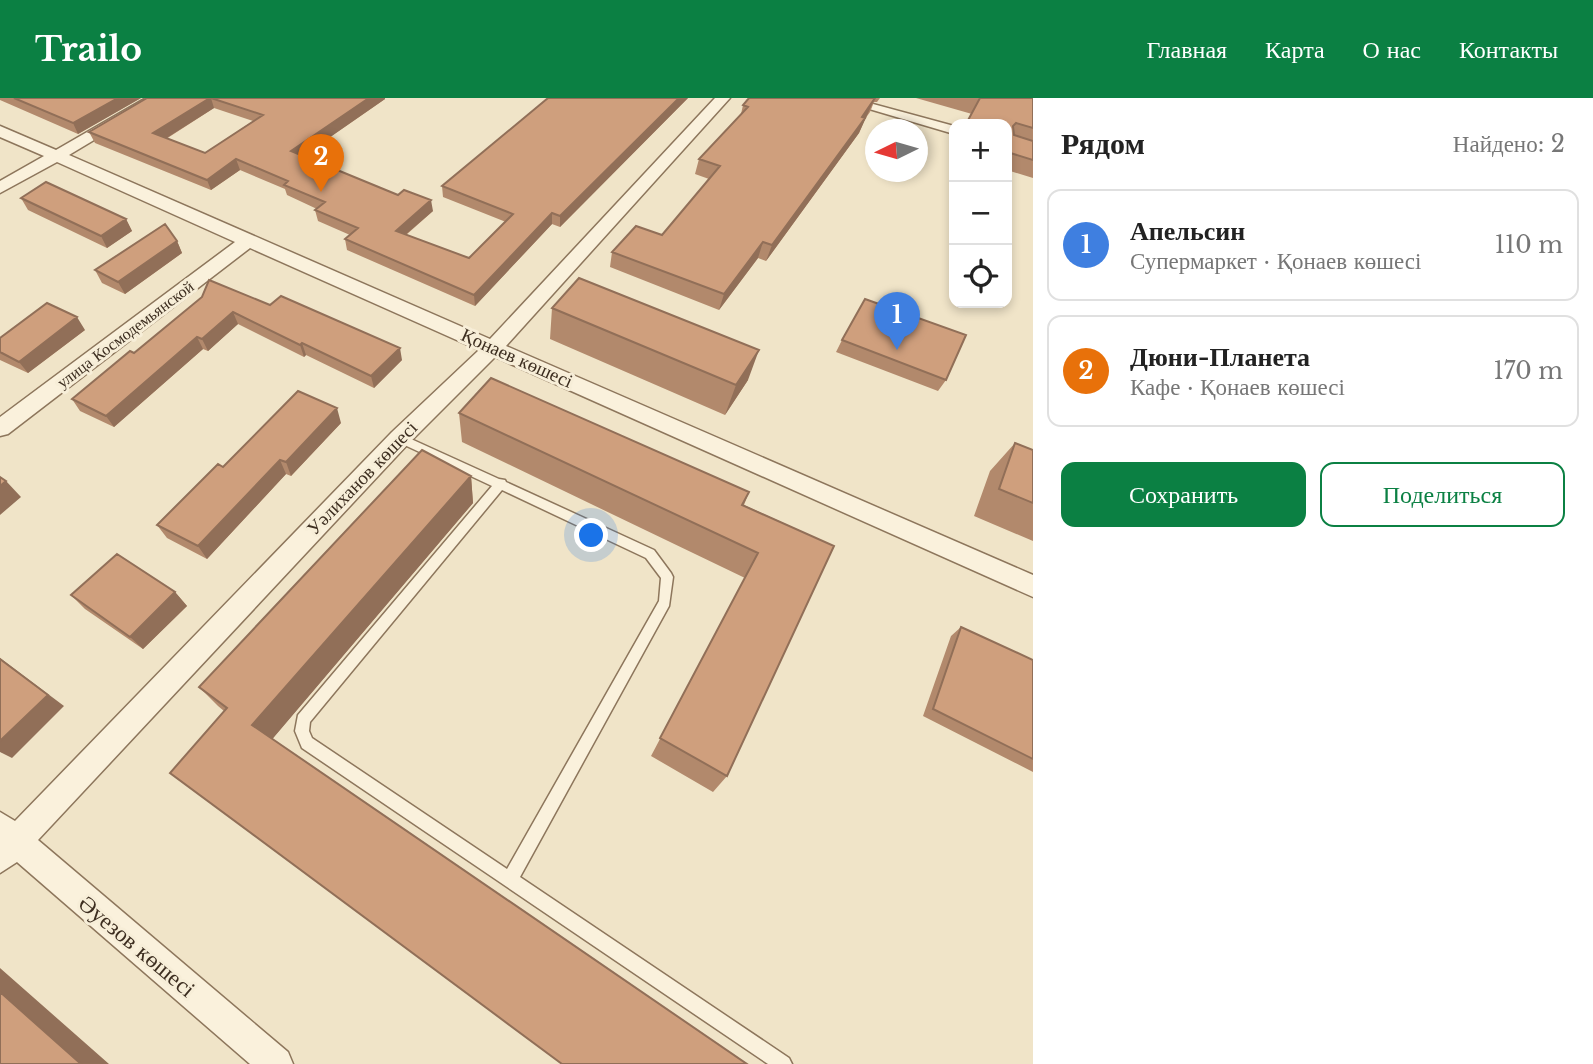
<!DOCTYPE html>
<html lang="ru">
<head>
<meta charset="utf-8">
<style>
  :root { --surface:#fff; --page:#f2f2f2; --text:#222; --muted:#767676; --line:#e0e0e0; --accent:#0b8043 }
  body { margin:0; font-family:"Libre Baskerville",serif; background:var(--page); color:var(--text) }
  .controls { position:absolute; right:21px; top:21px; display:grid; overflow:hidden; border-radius:14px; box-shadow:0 4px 10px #0003 }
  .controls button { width:63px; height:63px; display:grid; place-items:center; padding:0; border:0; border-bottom:2px solid var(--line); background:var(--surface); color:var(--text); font:35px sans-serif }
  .compass { position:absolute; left:865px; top:21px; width:63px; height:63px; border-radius:50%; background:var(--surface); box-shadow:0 4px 10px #0003; rotate:265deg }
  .you { position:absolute; left:592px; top:438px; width:24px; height:24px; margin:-18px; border:5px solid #fff; border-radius:50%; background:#1a73e8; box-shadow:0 0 0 10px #1a73e833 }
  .badge { display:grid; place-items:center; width:46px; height:46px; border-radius:50%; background:var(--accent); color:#fff; font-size:23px; font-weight:700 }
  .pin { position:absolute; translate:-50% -58px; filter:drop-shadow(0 2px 4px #0008) }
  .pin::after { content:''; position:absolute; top:37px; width:24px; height:21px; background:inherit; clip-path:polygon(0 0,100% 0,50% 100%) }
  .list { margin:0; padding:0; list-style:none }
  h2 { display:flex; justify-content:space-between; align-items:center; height:91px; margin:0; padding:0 28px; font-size:30px }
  h2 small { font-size:23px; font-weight:400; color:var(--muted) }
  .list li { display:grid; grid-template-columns:46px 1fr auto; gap:21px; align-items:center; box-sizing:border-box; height:112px; margin:0 14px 14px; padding:0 14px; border:2px solid var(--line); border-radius:14px }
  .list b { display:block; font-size:26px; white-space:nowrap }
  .list p { margin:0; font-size:23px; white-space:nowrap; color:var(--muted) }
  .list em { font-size:23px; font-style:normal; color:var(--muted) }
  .actions { display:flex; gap:14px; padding:21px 28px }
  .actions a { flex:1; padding:16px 0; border:2px solid var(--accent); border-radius:14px; text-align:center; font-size:24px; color:var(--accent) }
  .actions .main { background:var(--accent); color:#fff }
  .icon { flex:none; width:38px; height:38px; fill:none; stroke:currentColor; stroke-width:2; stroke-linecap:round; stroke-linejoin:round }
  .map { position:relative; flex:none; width:1033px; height:966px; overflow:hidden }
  header { display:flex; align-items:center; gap:42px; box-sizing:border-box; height:98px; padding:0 35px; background:var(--accent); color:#fff }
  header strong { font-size:33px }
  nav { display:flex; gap:38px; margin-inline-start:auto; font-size:24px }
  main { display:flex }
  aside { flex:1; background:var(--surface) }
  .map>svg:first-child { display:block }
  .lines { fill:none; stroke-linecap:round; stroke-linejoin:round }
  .service-casing { stroke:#8d765c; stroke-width:3 }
  .pedestrian-casing { stroke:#8d765c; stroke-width:3 }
  .minor-casing { stroke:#8d765c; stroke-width:3 }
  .service { fill:#faf1dc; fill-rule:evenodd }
  .pedestrian { fill:#faf1dc; fill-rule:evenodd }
  .minor { fill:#faf1dc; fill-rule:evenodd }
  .wall { fill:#b2896c; fill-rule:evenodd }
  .shaded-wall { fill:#916f58 }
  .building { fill:#cf9f7d; stroke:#916f58; stroke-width:2 }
  .labels { text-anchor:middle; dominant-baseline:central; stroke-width:6; stroke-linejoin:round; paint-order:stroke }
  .far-street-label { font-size:16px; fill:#3d2e20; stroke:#f7eed8 }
  .street-label { font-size:19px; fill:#3d2e20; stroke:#f7eed8 }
  .near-street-label { font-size:23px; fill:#3d2e20; stroke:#f7eed8 }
</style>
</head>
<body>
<header>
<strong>Trailo</strong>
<nav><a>Главная</a><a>Карта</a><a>О нас</a><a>Контакты</a></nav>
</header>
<main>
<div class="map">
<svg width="1033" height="966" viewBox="0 0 1033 966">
  <rect width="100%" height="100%" fill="#f0e4c8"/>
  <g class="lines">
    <defs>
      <path id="service" d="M400,336L499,381L505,382L506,384L654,452L671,475L673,479L669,508L520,779L789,960L792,966H768L302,650L295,633L298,617L492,388L396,343L395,340L396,337ZM502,392L646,460L661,480L659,503L507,771L312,640L309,633L310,624Z"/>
      <path id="pedestrian" d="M832,0H851L954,28V36Z"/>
      <path id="minor" d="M146,0H164L69,57L490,241L715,0H730L506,248L1033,477V499L495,259L408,346L38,742L288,954L293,966H250L17,764L0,775V714L15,723L392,334L479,252L250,150L8,336L0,338V319L235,144L57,64L0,95V83L44,58L0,39V28L56,52Z"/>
    </defs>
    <use href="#service" class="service-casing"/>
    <use href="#pedestrian" class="pedestrian-casing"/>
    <use href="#minor" class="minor-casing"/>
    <use href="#service" class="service"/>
    <use href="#pedestrian" class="pedestrian"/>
    <use href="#minor" class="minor"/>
  </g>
  <path class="wall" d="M0,0H141L78,36L0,2Z
    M147,0L385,1L303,58L433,113L406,137L469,160L506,124L443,99L442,88L548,0H688L560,129L552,126L475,208L347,152L345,141L350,137L318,123L315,112L317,111L287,97L285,91L240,72L211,92L95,45L89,34ZM214,10L253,23L205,55L166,41Z
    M749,0H880L877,4H874L870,14L865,21L859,35L766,163L758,160L719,212L610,169L612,154L662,137L709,81L695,76L699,61L741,16L743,7Z
    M916,0H1033V80L1007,72V26Z
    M954,47V57L950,56Z
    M21,100L126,121L132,133L107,150L28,112Z
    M177,143L182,155L125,196L102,185L95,172Z
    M202,199L402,262L374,290L306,257L304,259L238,226L208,253L203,251L114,329L80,313L72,301L134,255Z
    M552,210L748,282L725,317L550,241Z
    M85,232L28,275L0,262V240Z
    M842,242L946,282L938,293L836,254Z
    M459,315L749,394L744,407L834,448L727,678L713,694L651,658L745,480L462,344Z
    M341,325L291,378L286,376L207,461L167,440L157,427L223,369Z
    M1015,345L1033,352V443L974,418L990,373Z
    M471,378L473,405L272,641L224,613L218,608L199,589Z
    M175,494L187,508L143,551L85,511L71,497Z
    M961,529L1033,562V674L923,618L951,538Z"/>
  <path class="shaded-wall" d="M118,0H141L78,36L73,25Z
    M211,0L214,10L157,46L153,35Z
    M369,0H385V1L294,64L291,53Z
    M679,0H688L560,129V118Z
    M875,0L859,35L766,163L772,147Z
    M236,61L240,72L211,92L207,82Z
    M431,102L433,113L397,144L396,133Z
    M552,115V126L475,208L474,197Z
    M126,121L132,133L107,150L101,138Z
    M177,143L182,155L125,196L118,184Z
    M763,144L758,160L719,212L724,196Z
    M233,214L238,226L208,253L202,241Z
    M77,219L85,232L28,275L19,264Z
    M197,239L203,251L114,329L106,318Z
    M302,245L306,257L304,259L300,247Z
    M400,250L402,262L374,290L371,278Z
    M759,252L748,282L725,317L736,287Z
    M337,310L341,325L291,378L286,364Z
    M280,362L286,376L207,461L198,448Z
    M471,378L473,405L269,645L252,627Z
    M6,383L21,399L0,417V388Z
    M175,494L187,508L143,551L130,539Z
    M0,560L64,608L12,660L0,654Z
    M0,870L109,966H81L0,894Z"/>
  <path class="building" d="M14,0H118L73,25Z
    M147,0H210L153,35L205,55L263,17L211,0H369L291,53L398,97L404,92L431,102L396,133L469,160L513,116L442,88L548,0H679L560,118L552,115L474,197L345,141L358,130L315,112L325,104L284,87L288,83L236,61L207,82L89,34Z
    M749,0H875L862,19L865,20L772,147L763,144L724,196L612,154L636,128L662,137L720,68L699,61L748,9L743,7Z
    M979,0H1033V30L1016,25L1013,28L1014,37L1033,43V62L1007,54V26H966L980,0Z
    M46,84L126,121L101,138L21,100Z
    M165,126L177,143L118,184L95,172Z
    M579,180L759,252L736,287L552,210Z
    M209,182L270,207L281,198L400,250L371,278L302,245L300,247L233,214L202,241L197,239L106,318L72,301L130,253L134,255L202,199Z
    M865,201L966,237L946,282L842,242Z
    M47,205L77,219L19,264L0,254V240Z
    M491,280L749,394L742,407L834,448L727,678L660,640L758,455L459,315Z
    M298,293L337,310L286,364L280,362L198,448L157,427L218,366L223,369Z
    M1015,345L1033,352V405L999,391Z
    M422,352L471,378L252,627L747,966H562L170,675L227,610L199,589Z
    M0,379L6,383L0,388Z
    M117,456L175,494L130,539L71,497Z
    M961,529L1033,562V661L933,611Z
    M0,561L48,597L0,643Z
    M0,894L81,966H0Z"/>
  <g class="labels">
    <g class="far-street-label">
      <text transform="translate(125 236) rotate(-37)">улица Космодемьянской</text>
    </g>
    <g class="street-label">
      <text transform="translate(517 260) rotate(24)">Қонаев көшесі</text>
      <text transform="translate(362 380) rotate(-46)">Уәлиханов көшесі</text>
    </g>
    <g class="near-street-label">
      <text transform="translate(137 848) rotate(40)">Әуезов көшесі</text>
    </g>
  </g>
</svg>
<div class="controls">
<button>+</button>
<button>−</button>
<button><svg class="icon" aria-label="locate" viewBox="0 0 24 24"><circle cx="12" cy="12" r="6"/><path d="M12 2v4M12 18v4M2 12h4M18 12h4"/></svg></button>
</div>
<svg class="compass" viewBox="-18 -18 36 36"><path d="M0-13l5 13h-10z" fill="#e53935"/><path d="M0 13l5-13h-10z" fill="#767676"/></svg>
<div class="you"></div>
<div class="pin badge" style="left:897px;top:252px;background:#3f7fe0">1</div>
<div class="pin badge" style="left:321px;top:94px;background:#e8710a">2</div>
</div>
<aside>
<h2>Рядом<small>Найдено: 2</small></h2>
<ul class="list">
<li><span class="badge" style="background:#3f7fe0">1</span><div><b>Апельсин</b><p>Супермаркет · Қонаев көшесі</p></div><em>110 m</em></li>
<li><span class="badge" style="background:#e8710a">2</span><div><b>Дюни-Планета</b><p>Кафе · Қонаев көшесі</p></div><em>170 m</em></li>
</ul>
<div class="actions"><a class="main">Сохранить</a><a>Поделиться</a></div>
</aside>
</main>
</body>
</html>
